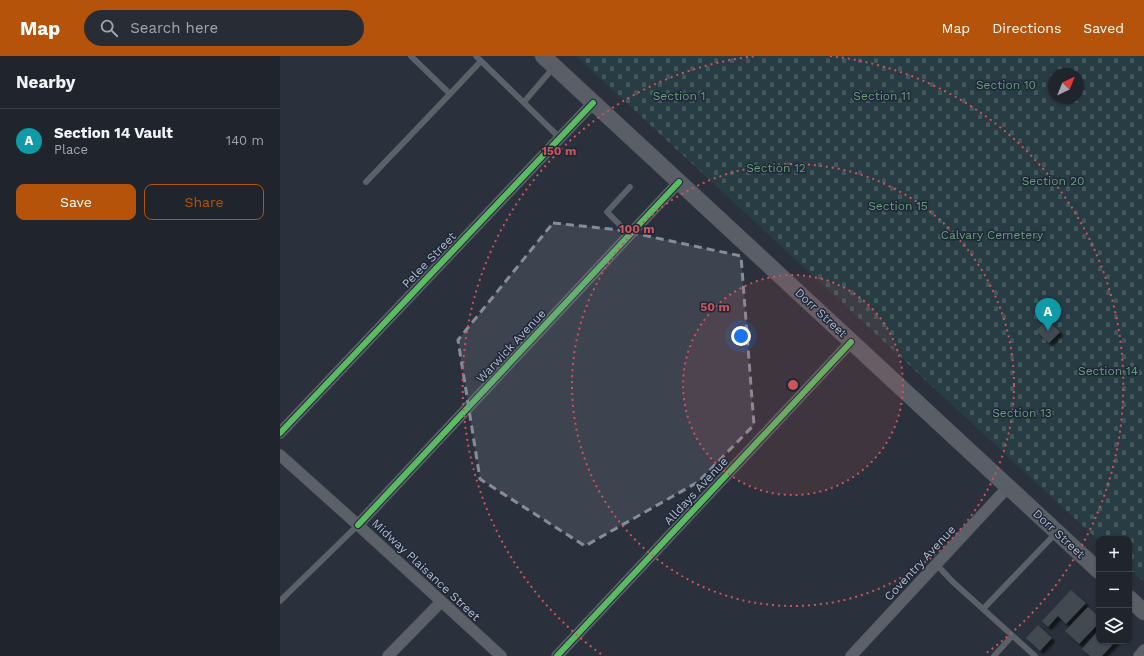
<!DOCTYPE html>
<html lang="en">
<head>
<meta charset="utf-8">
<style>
  :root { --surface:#20252d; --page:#282d35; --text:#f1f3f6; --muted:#a2a5aa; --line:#3d4249; --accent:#b45309 }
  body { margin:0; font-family:"Work Sans",sans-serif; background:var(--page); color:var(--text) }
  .controls { position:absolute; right:12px; bottom:12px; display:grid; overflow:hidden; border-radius:8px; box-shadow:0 1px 3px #0004 }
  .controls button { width:36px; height:36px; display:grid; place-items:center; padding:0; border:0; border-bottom:1px solid var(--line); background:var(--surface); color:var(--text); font:20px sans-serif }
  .compass { position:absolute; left:768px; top:12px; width:36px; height:36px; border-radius:50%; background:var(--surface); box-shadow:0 1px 3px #0004; rotate:43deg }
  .you { position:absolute; left:461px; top:280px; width:14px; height:14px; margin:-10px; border:3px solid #fff; border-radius:50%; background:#1a73e8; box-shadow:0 0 0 6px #1a73e833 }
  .badge { display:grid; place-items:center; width:26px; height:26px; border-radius:50%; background:var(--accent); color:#fff; font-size:13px; font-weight:700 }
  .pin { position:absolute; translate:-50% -33px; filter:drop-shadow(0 1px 2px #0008) }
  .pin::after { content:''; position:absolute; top:21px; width:14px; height:12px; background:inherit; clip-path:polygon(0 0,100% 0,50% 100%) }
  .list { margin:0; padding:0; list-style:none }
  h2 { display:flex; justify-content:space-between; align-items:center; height:52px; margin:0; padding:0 16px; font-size:17px }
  h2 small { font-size:13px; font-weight:400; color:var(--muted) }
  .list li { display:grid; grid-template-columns:26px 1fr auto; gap:12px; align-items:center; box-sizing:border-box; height:64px; padding:0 16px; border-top:1px solid var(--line) }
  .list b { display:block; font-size:15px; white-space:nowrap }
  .list p { margin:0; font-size:13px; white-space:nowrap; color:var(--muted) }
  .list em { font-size:13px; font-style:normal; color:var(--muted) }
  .actions { display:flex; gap:8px; padding:12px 16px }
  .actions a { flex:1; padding:9px 0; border:1px solid var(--accent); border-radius:8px; text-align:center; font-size:14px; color:var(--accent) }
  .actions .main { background:var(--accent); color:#fff }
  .icon { flex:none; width:22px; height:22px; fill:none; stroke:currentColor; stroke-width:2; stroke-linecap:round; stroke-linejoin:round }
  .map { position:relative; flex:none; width:864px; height:600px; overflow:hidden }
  header { display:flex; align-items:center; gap:24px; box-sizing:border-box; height:56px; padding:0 20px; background:var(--accent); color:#fff }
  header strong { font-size:19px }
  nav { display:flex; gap:22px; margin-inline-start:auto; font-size:14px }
  .search { width:280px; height:36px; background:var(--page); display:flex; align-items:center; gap:10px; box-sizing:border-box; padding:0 14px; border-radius:22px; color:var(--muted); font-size:15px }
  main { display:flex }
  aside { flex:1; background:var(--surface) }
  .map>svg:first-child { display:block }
  .cemetery { fill:url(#cemetery-stones); fill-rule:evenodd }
  .building { fill:#434851; filter:url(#shadow) }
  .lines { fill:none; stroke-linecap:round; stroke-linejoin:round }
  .service-casing { stroke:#474c54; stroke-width:6 }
  .minor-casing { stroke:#474c54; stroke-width:12 }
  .secondary-casing { stroke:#474c54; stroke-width:17 }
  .service { stroke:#5b6069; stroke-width:5.5 }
  .minor { stroke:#5b6069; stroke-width:11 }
  .secondary { stroke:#5a5f67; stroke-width:16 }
  .cycleway-casing { stroke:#1d2738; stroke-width:8 }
  .cycleway { stroke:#5cba63; stroke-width:6 }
  .marked { fill:#858c9a; fill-opacity:0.2; stroke:#858c9a; stroke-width:3; stroke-dasharray:8 5; stroke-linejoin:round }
  .ring { fill:none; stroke:#cc5559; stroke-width:2; stroke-dasharray:2 4 }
  .labels { text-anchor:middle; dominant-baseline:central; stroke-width:3; stroke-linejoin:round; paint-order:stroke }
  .park-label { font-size:12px; fill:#6b9f79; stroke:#1d2738 }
  .street-label { font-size:12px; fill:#b5bdcc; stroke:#1d2738 }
  .centre { fill:#cc5559; stroke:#1d2738; stroke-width:2 }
  .ring-label { font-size:12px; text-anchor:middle; font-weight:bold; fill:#cc5559; stroke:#1d2738; stroke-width:3; stroke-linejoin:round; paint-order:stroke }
</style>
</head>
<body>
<header>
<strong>Map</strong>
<div class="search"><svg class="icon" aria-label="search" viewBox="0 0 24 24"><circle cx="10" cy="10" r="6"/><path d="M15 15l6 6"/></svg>Search here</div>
<nav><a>Map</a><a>Directions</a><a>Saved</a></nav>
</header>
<main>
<aside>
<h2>Nearby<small></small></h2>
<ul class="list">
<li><span class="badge" style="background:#0f9aa8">A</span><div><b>Section 14 Vault</b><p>Place</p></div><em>140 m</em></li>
</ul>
<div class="actions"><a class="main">Save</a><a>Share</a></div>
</aside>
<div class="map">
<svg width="864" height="600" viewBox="0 0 864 600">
  <defs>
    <pattern id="cemetery-stones" width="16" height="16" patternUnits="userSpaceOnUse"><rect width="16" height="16" fill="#273d43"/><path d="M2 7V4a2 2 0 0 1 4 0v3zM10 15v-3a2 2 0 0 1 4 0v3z" fill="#44575d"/></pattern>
    <filter id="shadow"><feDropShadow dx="3.5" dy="3.5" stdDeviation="1" flood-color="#0009"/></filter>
  </defs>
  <rect width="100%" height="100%" fill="#2b313c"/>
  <path class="cemetery" d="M296,0H864V526L849,512V483H819V485ZM774,18H798V42H774Z"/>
  <path class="building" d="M767,264L780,276L769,287L756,275Z
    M791,534L806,547L786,568L778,560L768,571L762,565Z
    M808,551L819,561V567L799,588L785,575Z
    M758,569L772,582L760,595L746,582Z
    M819,574V585H836L822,600H810L802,593Z"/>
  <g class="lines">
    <defs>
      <path id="service" d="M131,0L170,38L201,5
        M196,0L280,82
        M244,46L274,11
        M86,126L170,38
        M350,179L327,156L350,131
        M656,508L673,526L755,600
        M0,545L78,469
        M703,553L776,477
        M714,600L732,580"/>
      <path id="minor" d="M0,377L313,47
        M0,399L78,469L221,600
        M78,469L399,126
        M108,600L161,546
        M277,600L571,286
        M571,600L728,431
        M859,600L864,594"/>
      <path id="secondary" d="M263,0L819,515
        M849,542L864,556"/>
    </defs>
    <use href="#service" class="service-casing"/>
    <use href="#minor" class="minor-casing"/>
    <use href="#secondary" class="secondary-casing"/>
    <use href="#service" class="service"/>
    <use href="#minor" class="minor"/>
    <use href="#secondary" class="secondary"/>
    <defs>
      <path id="cycleway" d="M0,377L313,47
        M78,469L399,126
        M277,600L571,286"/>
    </defs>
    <use href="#cycleway" class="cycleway-casing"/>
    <use href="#cycleway" class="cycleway"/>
  </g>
  <path class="marked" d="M273,167L339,174L461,200L474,369L418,426L305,490L200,423L178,284Z"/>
  <circle cx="513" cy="329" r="110" fill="#cc5559" fill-opacity=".12"/>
  <g class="ring">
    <circle cx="513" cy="329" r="110"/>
    <circle cx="513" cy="329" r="221"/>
    <path d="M321 598A331 331 0 0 1 476 0M550 0A331 331 0 0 1 705 598"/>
  </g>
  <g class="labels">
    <g class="park-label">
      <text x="726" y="29">Section 10</text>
      <text x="399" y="40">Section 1</text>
      <text x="602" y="40">Section 11</text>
      <text x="496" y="112">Section 12</text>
      <text x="773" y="125">Section 20</text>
      <text x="618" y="150">Section 15</text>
      <text x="712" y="179">Calvary Cemetery</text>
      <text x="828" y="315">Section 14</text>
      <text x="742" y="357">Section 13</text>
    </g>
    <g class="street-label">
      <text transform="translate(149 204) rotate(-46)">Pelee Street</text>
      <text transform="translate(541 257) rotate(43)">Dorr Street</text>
      <text transform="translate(231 290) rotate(-47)">Warwick Avenue</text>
      <text transform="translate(416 435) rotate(-47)">Alldays Avenue</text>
      <text transform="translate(779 478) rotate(43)">Dorr Street</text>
      <text transform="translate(640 507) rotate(-47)">Coventry Avenue</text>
      <text transform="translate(146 514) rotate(43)">Midway Plaisance Street</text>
    </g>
  </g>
  <circle cx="513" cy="329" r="6" class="centre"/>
  <g class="ring-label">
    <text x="279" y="99">150 m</text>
    <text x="357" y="177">100 m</text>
    <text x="435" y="255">50 m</text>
  </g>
</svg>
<div class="controls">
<button>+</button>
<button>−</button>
<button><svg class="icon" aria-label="layers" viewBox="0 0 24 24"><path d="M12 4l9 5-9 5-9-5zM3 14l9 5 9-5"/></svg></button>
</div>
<svg class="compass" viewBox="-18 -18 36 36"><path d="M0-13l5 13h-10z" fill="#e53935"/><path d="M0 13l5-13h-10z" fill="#a2a5aa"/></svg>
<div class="you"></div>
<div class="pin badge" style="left:768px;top:275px;background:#0f9aa8">A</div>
</div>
</main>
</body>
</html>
